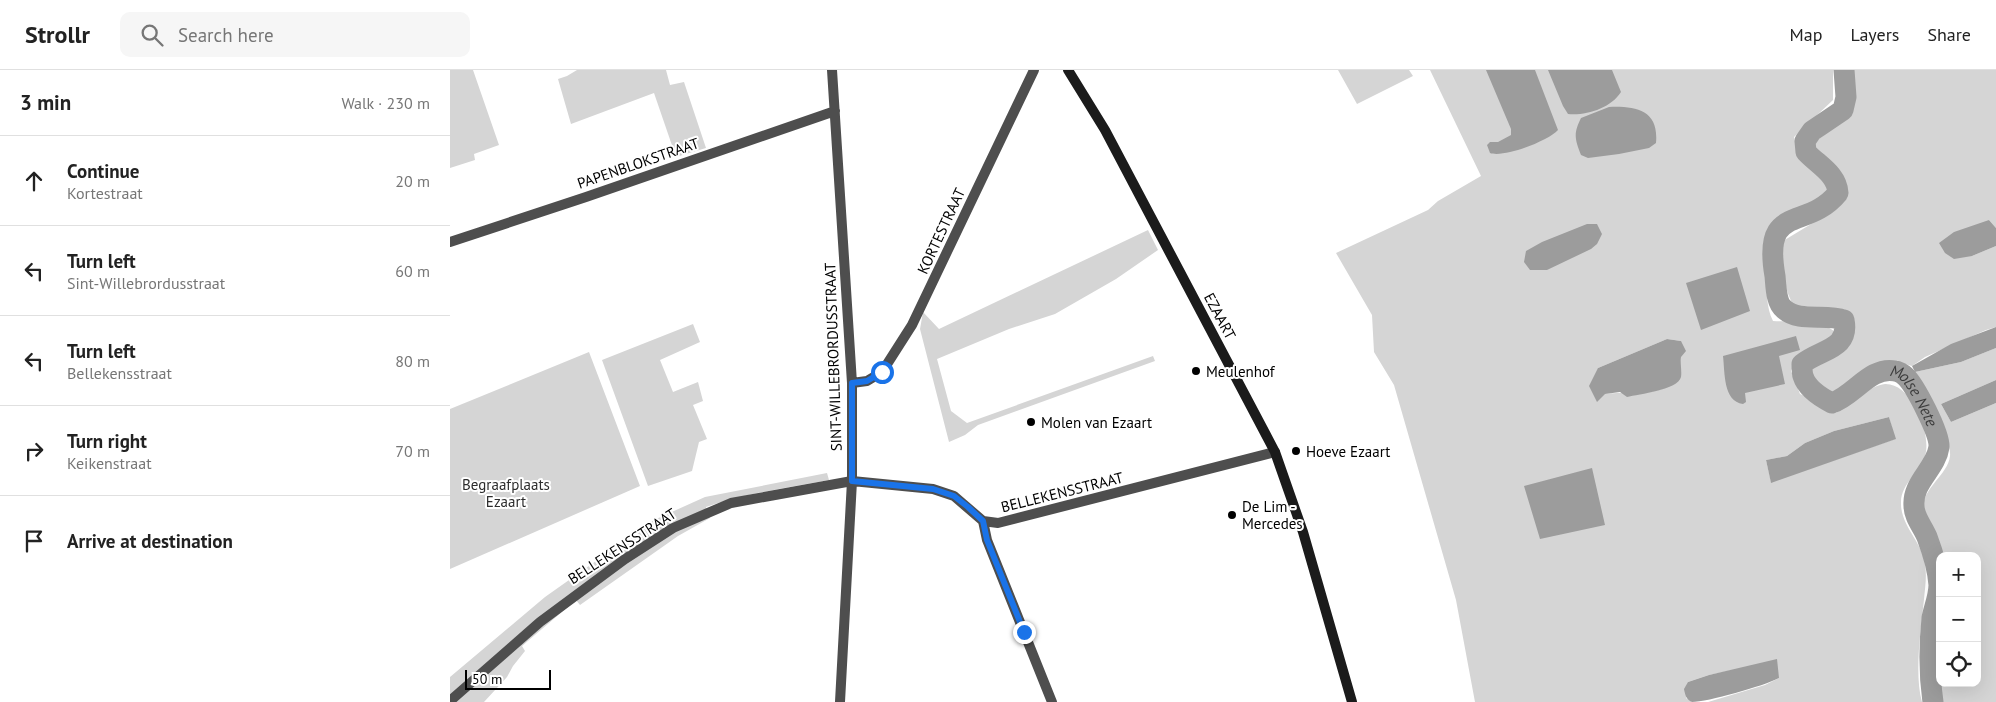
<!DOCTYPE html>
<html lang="en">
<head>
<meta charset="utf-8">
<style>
  :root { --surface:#fff; --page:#f6f6f6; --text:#222; --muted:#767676; --line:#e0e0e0 }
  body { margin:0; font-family:"PT Sans",sans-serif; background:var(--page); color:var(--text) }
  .controls { position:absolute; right:15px; bottom:15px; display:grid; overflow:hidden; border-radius:10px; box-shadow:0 5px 20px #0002 }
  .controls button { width:45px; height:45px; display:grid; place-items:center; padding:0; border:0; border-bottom:1px solid var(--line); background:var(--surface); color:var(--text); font:25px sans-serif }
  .scale { position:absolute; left:15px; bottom:12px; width:86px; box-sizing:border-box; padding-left:5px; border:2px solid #000; border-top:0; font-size:14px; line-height:18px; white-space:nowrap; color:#000; -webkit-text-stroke:4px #fff; paint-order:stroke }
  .stop { position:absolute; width:15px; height:15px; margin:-11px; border:4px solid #1a73e8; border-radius:50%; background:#fff }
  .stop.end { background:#1a73e8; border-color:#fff; box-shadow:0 1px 5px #0008 }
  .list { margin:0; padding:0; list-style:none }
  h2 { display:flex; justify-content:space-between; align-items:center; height:65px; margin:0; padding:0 20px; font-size:21px }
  h2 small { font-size:16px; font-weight:400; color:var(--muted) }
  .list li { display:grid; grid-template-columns:32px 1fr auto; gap:15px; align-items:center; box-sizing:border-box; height:90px; padding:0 20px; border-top:1px solid var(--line) }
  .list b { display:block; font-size:19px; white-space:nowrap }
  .list p { margin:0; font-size:16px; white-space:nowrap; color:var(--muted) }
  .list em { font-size:16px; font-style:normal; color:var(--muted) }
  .icon { flex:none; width:28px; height:28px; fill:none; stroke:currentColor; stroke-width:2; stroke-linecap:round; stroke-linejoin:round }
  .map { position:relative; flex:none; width:1546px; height:632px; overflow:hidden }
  header { display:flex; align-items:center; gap:30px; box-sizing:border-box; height:70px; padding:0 25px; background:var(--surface); border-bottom:1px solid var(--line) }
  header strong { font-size:24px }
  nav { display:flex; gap:28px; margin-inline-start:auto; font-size:18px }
  .search { width:350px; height:45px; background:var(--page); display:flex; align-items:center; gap:12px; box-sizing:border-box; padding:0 18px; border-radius:10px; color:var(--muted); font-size:19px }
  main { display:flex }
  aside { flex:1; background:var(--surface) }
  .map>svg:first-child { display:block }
  .green { fill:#d5d5d5; fill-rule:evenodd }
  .water { fill:#9c9c9c }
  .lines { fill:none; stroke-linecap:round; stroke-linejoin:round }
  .river { stroke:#9c9c9c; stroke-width:21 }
  .street { stroke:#4e4e4e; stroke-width:10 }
  .secondary { stroke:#1b1b1b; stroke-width:10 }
  .route { stroke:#1a73e8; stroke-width:6 }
  .poi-dot { fill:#000; stroke:#fff; stroke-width:2 }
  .labels { text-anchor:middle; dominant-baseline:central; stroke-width:4; stroke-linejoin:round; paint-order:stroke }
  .street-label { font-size:15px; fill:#000; stroke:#fff }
  .poi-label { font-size:15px; fill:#000; stroke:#fff; text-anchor:start }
  .park-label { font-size:15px; fill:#2c2c2c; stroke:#fff }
  .water-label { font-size:16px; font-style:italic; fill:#3d3d3d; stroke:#fff }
</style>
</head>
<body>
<header>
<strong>Strollr</strong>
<div class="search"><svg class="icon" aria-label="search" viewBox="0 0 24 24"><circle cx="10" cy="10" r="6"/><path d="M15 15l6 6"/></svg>Search here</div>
<nav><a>Map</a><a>Layers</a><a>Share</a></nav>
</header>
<main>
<aside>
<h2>3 min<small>Walk · 230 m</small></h2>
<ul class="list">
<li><svg class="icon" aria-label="ahead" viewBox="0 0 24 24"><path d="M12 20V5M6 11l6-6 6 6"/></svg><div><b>Continue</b><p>Kortestraat</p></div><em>20 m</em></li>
<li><svg class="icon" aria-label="left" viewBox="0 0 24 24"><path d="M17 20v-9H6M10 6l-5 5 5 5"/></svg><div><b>Turn left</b><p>Sint-Willebrordusstraat</p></div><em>60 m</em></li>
<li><svg class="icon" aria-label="left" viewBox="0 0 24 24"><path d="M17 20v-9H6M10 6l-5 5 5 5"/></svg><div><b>Turn left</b><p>Bellekensstraat</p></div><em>80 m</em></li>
<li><svg class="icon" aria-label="right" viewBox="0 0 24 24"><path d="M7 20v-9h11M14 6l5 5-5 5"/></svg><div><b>Turn right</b><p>Keikenstraat</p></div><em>70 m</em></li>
<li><svg class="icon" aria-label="arrive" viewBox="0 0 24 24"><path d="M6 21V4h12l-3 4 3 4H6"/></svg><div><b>Arrive at destination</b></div></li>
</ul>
</aside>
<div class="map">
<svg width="1546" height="632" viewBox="0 0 1546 632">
  <rect width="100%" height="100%" fill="#fff"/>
  <path class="green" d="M0,0H23L49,75L24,84L25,90L0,98Z
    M127,0H216L220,15L234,12L256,78L226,87L204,23L121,54L108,9L117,6Z
    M888,0H959L963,6L907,34Z
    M980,0H1383V30L1344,67L1346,75L1374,107L1381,122L1378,128C1357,136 1318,145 1314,171C1312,183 1314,195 1316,206C1317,222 1316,237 1323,251C1342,252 1371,248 1386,263C1376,281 1351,277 1341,301L1350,324L1360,328L1367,336L1386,343C1399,335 1421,315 1435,314C1462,313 1482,364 1475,386C1470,402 1451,414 1451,432C1450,456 1473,472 1475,495C1477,506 1475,518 1474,529C1471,559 1464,603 1472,632H1258L1315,615L1329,608L1283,600L1259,605L1238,612L1236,628L1242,632H1025L1006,530L944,315L924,282L922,245L886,183L978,140L988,131L1031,106ZM1217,269L1231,271L1230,295L1219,316C1199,326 1177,321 1155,324L1148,298ZM1439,347L1445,369L1321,412L1316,390L1337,386L1355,373L1384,361Z
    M1404,0H1546V158L1539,150L1522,186L1546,176V257L1536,260L1475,287L1462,296C1412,279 1416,314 1378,324L1361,308L1360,302L1364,295L1393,281L1404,256L1401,246L1394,239H1359L1344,236C1332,217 1332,192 1333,171L1386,139L1398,121C1390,105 1382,91 1366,82L1364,74C1373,64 1404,44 1405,32C1406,21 1403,11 1404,0Z
    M698,160L708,180L666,209L605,244L559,259L487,289L501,341L517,353L703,286L705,291L528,355L515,365L499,372L470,259L473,242L489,259Z
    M243,254L250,272L210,290L223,322L248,312L253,331L243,335L257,369L249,372L242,401L198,416L152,290Z
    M1546,278V310L1491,334L1501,352L1546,333V632H1492C1486,607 1487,582 1490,556V613H1527V486H1492C1491,481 1490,476 1488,471C1483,460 1475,453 1473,440C1471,419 1498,405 1500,386C1502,367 1474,320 1465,302L1511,292Z
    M139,282L190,416L0,499V339Z
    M377,403L379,410C338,418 296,423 256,437L260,448L228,466L130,535L126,530L72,576L75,581L63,596L57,607L34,632H0V607L95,527L204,450L255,427Z"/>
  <path class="water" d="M1036,0H1085L1108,60C1098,71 1054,88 1040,83L1037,75L1040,72H1048L1061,65V59Z
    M1098,0H1162L1171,22C1161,38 1136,46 1118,44L1113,36Z
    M1159,37C1186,36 1209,40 1206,73L1199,78L1169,84L1138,88L1131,85C1125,69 1123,64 1131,48Z
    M1539,150L1546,158V176L1522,186L1504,189L1495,183L1489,173L1504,162Z
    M1137,154H1147L1152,164L1147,174L1141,179L1097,200H1080L1074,192L1076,181L1092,172Z
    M1287,197L1300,241L1251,260L1236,213Z
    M1546,257V278L1511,292L1465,302L1462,296L1501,274Z
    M1346,266L1350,280L1329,286L1335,314L1295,323L1296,332L1293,334C1273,331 1275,303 1273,286Z
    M1217,269L1231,271L1236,281L1231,287C1230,293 1232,301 1231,307C1228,320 1189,324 1177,327L1170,322L1155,324L1147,332L1139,316L1148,298Z
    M1546,310V333L1501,352L1491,334Z
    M1439,347L1446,369L1321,413L1316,390L1337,386L1355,373L1384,361Z
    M1142,398L1155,455L1090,469L1074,416Z
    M1327,589L1329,608C1314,616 1257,632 1242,632C1236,630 1235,624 1234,619L1238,612L1259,605Z"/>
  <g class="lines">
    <path class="river" id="s1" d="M1394,0L1396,27L1393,40L1362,61L1355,71L1356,82C1368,95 1387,104 1388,123C1356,162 1312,132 1325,206C1326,216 1326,233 1334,239C1349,253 1376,243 1394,250C1400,280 1370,279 1352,294C1352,298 1352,303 1353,306C1357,319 1372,328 1382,333C1404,326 1420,296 1445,301C1448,301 1453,304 1455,306C1465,315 1490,364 1489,377C1486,399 1462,412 1464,436C1464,447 1473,457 1477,467C1483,483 1488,498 1489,515C1489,526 1484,538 1482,548C1479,577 1479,604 1483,632"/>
    <path class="street" d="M382,0L402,313V411L390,632
      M0,172L136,127L385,41
      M402,313L417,311L432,302L462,255L584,0
      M533,451L537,470L602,632
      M0,631L90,552L175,489L223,458L281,433L402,411L483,419L504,426L533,451L548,453L825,382"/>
    <path class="secondary" d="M618,0L655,60L825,382L853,462L902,632"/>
  </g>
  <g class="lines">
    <path class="route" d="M432,302L417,311L402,313V411L483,419L504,426L518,437L533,451L537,470L574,562"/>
  </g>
  <g class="poi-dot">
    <circle cx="746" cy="301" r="5"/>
    <circle cx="581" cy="352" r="5"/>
    <circle cx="846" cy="381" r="5"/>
    <circle cx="782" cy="445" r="5"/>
  </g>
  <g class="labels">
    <g class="street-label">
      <text transform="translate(188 93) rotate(-19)">PAPENBLOKSTRAAT</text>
      <text transform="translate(491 161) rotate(-65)">KORTESTRAAT</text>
      <text transform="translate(770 246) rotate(62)">EZAART</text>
      <text transform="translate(383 287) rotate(-92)">SINT-WILLEBRORDUSSTRAAT</text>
      <text transform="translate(612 422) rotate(-14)">BELLEKENSSTRAAT</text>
      <text transform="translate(172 476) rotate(-33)">BELLEKENSSTRAAT</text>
    </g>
    <g class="poi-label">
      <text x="756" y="301">Meulenhof</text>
      <text x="591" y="352">Molen van Ezaart</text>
      <text x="856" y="381">Hoeve Ezaart</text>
      <text x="792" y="436">De Lim -<tspan x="792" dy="17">Mercedes</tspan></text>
    </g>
    <g class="park-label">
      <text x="56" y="414">Begraafplaats<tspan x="56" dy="17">Ezaart</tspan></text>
    </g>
    <g class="water-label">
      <text stroke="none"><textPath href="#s1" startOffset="594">Molse Nete</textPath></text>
    </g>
  </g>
</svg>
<div class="controls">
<button>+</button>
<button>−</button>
<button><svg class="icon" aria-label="locate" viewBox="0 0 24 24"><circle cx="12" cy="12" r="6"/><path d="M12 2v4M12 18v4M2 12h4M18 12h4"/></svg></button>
</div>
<div class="scale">50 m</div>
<div class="stop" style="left:432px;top:302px"></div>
<div class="stop end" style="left:574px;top:562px"></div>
</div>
</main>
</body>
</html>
